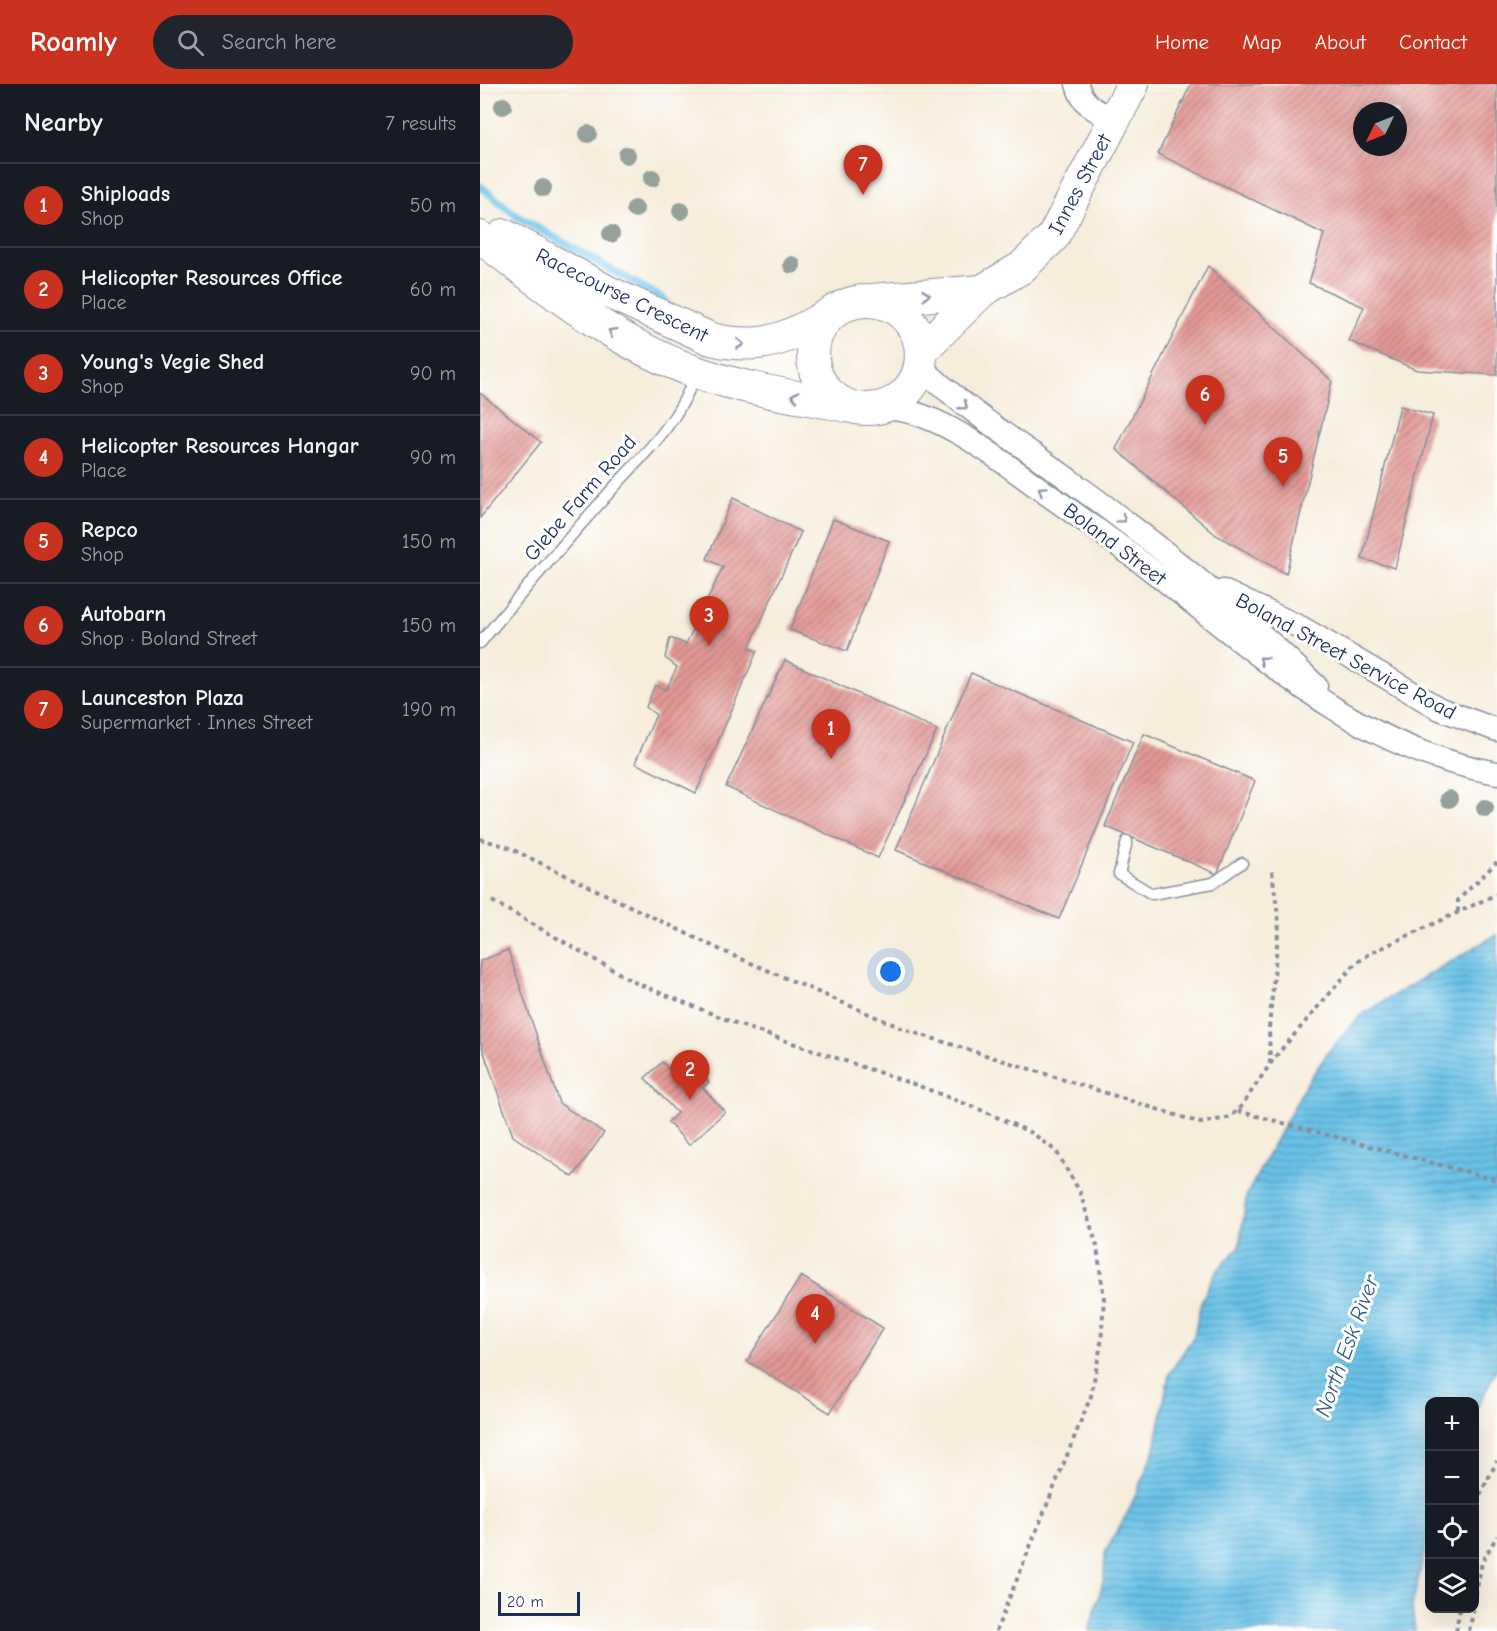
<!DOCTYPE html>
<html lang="en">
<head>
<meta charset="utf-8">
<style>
  :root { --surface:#171b24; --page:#20242c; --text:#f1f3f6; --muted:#9ea1a6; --line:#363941; --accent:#c8321e }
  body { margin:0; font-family:"Comic Neue",sans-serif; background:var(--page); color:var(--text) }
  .controls { position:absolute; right:18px; bottom:18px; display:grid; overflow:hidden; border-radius:12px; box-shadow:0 6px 24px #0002 }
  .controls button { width:54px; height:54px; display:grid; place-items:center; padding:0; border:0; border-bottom:2px solid var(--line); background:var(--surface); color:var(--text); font:30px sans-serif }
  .compass { position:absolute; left:873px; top:18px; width:54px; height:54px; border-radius:50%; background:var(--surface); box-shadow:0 6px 24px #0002; rotate:227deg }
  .scale { position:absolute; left:18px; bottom:15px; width:82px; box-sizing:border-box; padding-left:6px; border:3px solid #1b2f5e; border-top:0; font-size:16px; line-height:21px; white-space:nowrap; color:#1b2f5e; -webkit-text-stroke:4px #fff; paint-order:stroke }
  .you { position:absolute; left:411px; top:888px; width:21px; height:21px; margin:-15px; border:4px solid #fff; border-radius:50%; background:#1a73e8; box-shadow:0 0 0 9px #1a73e833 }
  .badge { display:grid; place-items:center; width:39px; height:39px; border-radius:50%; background:var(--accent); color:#fff; font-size:20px; font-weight:700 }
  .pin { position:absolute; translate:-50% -50px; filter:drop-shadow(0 2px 3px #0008) }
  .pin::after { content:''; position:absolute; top:32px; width:21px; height:18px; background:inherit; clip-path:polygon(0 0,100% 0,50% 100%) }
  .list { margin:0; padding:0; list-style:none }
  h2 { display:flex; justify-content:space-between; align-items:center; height:78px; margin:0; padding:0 24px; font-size:26px }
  h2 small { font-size:20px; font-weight:400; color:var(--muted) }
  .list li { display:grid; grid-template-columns:39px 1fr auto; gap:18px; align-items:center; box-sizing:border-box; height:84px; padding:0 24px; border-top:2px solid var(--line) }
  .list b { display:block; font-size:22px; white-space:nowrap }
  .list p { margin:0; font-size:20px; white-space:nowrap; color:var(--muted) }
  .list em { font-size:20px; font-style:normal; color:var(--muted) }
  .icon { flex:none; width:33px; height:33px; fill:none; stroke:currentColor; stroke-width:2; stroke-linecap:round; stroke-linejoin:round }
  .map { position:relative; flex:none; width:1017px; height:1547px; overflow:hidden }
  header { display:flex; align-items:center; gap:36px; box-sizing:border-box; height:84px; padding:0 30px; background:var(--accent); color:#fff }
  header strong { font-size:28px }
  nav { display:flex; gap:33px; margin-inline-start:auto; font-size:21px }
  .search { width:420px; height:54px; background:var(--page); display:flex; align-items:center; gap:15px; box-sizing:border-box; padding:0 21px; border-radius:33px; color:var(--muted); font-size:22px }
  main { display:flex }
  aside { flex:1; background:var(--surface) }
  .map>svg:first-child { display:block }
  .water { fill:url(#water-rules); stroke:#4278a2; stroke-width:1.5 }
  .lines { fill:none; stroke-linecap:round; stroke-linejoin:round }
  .stream { stroke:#6ac2e7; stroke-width:8 }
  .building { fill:url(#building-hatch); fill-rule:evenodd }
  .lane-casing { stroke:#888e9c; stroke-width:13 }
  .street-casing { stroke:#888e9c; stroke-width:25 }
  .secondary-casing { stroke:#888e9c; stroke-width:34 }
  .path { stroke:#888e9c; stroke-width:4; stroke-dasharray:4.5 4.5; stroke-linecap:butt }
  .lane { stroke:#fff; stroke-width:10 }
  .street { stroke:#fff; stroke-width:22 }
  .secondary { stroke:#fff; stroke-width:32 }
  .tree { fill:#96a19c }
  .oneway { stroke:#8d97ae }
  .labels { text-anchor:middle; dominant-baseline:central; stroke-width:6; stroke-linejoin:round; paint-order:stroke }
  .street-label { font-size:21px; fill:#1b2f5e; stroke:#fff }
  .water-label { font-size:22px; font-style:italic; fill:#335b87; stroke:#fff }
</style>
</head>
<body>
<header>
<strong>Roamly</strong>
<div class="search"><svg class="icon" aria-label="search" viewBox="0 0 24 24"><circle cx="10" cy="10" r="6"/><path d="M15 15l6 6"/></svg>Search here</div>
<nav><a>Home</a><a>Map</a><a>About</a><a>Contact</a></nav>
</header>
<main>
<aside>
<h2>Nearby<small>7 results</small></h2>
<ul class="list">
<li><span class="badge">1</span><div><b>Shiploads</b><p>Shop</p></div><em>50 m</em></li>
<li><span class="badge">2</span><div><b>Helicopter Resources Office</b><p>Place</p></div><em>60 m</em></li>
<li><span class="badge">3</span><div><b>Young's Vegie Shed</b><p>Shop</p></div><em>90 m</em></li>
<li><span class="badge">4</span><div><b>Helicopter Resources Hangar</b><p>Place</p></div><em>90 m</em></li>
<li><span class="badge">5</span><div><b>Repco</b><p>Shop</p></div><em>150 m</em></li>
<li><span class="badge">6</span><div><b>Autobarn</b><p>Shop · Boland Street</p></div><em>150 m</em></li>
<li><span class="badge">7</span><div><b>Launceston Plaza</b><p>Supermarket · Innes Street</p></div><em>190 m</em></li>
</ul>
</aside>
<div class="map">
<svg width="1017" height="1547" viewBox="0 0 1017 1547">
  <defs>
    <pattern id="water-rules" width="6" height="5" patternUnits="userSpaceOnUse" patternTransform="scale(1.5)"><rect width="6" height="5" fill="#6ac2e7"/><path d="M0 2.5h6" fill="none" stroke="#569ebe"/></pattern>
    <pattern id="building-hatch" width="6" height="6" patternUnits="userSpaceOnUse" patternTransform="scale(1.5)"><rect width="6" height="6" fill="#e39995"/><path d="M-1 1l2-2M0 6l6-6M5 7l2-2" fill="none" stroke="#b77d7d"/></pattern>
  </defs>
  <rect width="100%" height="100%" fill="#fff"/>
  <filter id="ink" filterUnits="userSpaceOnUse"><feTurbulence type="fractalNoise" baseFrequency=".0167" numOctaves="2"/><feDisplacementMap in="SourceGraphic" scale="12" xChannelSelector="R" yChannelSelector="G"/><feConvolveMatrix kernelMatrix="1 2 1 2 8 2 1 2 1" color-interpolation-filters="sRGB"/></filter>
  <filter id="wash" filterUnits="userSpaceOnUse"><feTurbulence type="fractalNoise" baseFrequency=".008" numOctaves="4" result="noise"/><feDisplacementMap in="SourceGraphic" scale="24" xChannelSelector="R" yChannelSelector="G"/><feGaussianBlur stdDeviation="1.35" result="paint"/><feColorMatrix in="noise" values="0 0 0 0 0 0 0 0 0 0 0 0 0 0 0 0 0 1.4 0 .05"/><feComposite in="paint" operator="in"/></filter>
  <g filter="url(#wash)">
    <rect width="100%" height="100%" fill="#f6eddb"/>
    <path class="water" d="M1017,850V1285L995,1328L994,1318H950L949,1448L932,1523L935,1547H609L624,1494L625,1469L650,1424L675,1364L689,1290L714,1252L721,1218L735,1189L759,1163L767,1110L825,1002L849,967L882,930Z"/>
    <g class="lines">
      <path class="stream" d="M0,102L38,133L185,216"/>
    </g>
    <g id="blocks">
      <path class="building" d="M711,0H1017V291L937,286L869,257L884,223L829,199L844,150L678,70ZM882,27H918V63H882Z
        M728,182L852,297L806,490L736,451L636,365Z
        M0,309L61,358L0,434Z
        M920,322L953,331L915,484L882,475Z
        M253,414L321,448L269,564L277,567L216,709L155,679L176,631L166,623L175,601L186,606L197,583L185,574L190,554L206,560L243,483L227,475Z
        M353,435L409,457L367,567L310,546Z
        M305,576L457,646L398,774L246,703Z
        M491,589L653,658L579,835L416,766Z
        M664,650L775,697L737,790L625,742Z
        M28,866L79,1019L124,1049L93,1093L33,1052L0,957V877Z
        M210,977L229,998L223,1004L245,1028L209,1061L188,1038L197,1029L165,994L182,978L195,991Z
        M321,1192L403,1244L350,1329L267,1277Z"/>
    </g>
  </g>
  <g filter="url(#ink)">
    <use href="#blocks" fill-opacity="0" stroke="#888e9c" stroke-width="1.5"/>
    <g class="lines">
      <defs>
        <path id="lane" d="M0,559C39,512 79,465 120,419C155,378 197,344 215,291
          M647,757L639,790L672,810L733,799L762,779"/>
        <path id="street" d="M597,0C602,21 616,27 635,36
          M440,282C487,327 540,360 592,398C678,460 760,527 836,602
          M387,325C396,325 405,324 414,325C463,330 521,377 560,405C602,435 644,464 684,496C786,577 883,666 1017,689
          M743,507L822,544L960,625L1017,646"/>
        <path id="secondary" d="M24,151L128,208L231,255C283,268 312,253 356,226
          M0,153C68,205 134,259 216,288C266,306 320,313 373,323
          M392,216L502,207
          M333 271a54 54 0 1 1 108 0a54 54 0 1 1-108 0Z
          M441,267L502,207L541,184L573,153L653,0"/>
      </defs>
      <use href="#lane" class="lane-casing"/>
      <use href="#street" class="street-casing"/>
      <use href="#secondary" class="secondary-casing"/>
      <path class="path" d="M0,755L25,762L243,867L426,946L721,1039L747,1034L758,1027L795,973L875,880L891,869L1017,810
        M12,817L156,899L265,943L439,1002L501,1026L552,1049L576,1067L600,1108L617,1162L624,1215L621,1260L611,1312L516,1547
        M978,828V816L1017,778
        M790,980L789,944L799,839L792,787
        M758,1027L1017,1096
        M994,1428L1001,1409L1017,1377
        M994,1520L1002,1478L1017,1452
        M976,1547L980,1524
        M989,1547L994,1524"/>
      <use href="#lane" class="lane"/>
      <use href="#street" class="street"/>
      <use href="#secondary" class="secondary"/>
    </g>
    <g class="tree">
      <circle cx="23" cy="22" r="9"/>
      <circle cx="108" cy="50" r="9"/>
      <circle cx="147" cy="71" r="9"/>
      <circle cx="172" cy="94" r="9"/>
      <circle cx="63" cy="104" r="9"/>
      <circle cx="155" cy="125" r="9"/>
      <circle cx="201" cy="127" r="9"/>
      <circle cx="131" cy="150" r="9"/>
      <circle cx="312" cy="181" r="9"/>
      <circle cx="969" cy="715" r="9"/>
      <circle cx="1005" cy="724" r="9"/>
    </g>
    <defs><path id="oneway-chevron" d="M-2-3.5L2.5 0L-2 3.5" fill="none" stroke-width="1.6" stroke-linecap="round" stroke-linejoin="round" transform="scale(1.5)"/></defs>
    <g class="oneway">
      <use href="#oneway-chevron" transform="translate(446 211) rotate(-5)"/>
      <use href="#oneway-chevron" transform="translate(132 248) rotate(-150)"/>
      <use href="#oneway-chevron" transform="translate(260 260) rotate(3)"/>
      <use href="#oneway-chevron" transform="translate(315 312) rotate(-170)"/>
      <use href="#oneway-chevron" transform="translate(484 322) rotate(39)"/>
      <use href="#oneway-chevron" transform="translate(562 406) rotate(-145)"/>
      <use href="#oneway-chevron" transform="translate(642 435) rotate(37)"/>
      <use href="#oneway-chevron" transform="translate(783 576) rotate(-141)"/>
    </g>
  </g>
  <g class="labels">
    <g class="street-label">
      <text transform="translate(600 100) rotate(-62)">Innes Street</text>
      <text transform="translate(142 211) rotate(26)">Racecourse Crescent</text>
      <text transform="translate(100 414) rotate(-49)">Glebe Farm Road</text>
      <text transform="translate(635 460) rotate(37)">Boland Street</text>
      <text transform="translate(866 572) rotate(28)">Boland Street Service Road</text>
    </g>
    <g class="water-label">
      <text transform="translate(867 1262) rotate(-70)">North Esk River</text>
    </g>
  </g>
</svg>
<div class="controls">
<button>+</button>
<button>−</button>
<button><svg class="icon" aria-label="locate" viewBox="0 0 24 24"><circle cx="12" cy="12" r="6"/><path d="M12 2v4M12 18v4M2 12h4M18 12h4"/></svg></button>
<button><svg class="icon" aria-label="layers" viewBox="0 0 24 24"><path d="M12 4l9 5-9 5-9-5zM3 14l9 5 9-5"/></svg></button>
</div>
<svg class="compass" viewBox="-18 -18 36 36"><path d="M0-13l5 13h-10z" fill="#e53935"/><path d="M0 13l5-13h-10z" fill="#9ea1a6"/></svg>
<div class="scale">20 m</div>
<div class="you"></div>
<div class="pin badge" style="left:351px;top:675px">1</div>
<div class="pin badge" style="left:210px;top:1016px">2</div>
<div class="pin badge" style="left:229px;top:562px">3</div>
<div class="pin badge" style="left:335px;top:1260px">4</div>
<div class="pin badge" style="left:803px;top:403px">5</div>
<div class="pin badge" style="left:725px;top:341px">6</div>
<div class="pin badge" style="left:383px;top:111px">7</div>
</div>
</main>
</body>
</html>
